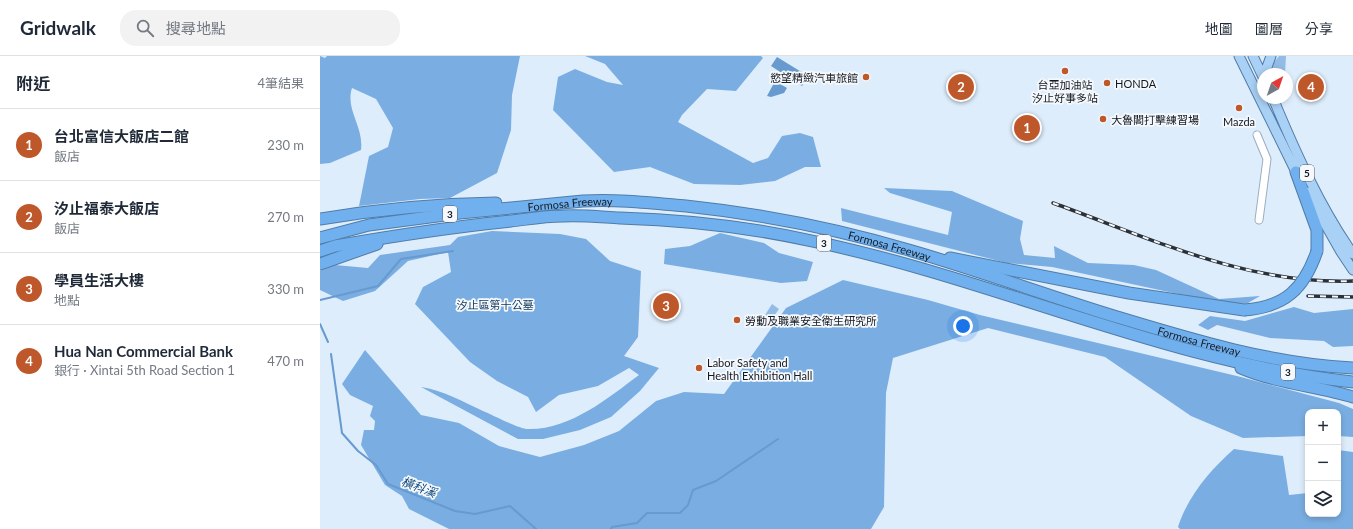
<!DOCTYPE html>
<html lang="zh-TW">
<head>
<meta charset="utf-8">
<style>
  :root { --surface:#fff; --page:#f2f2f3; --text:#1f2937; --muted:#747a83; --line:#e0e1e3; --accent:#be582a }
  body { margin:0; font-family:Lato,"Noto Sans TC",sans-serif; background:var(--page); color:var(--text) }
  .controls { position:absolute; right:12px; bottom:12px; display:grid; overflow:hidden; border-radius:8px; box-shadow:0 2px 6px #0003 }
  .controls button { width:36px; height:36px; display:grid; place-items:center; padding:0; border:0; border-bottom:1px solid var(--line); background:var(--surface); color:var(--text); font:20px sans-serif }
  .compass { position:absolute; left:937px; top:12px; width:36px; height:36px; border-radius:50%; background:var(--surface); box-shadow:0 2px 6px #0003; rotate:40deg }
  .you { position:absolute; left:643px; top:270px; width:14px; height:14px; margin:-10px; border:3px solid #fff; border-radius:50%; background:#1a73e8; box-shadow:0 0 0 6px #1a73e833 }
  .badge { display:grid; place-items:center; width:26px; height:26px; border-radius:50%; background:var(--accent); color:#fff; font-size:13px; font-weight:700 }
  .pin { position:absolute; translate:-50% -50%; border:2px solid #fff; box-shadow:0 1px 4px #0006 }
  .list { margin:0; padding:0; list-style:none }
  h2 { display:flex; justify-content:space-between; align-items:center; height:52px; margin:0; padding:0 16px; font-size:17px }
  h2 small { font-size:13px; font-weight:400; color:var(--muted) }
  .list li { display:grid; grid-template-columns:26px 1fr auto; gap:12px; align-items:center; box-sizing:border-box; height:72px; padding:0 16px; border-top:1px solid var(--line) }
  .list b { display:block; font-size:15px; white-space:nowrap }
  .list p { margin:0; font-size:13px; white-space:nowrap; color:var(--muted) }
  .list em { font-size:13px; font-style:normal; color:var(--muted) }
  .icon { flex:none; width:22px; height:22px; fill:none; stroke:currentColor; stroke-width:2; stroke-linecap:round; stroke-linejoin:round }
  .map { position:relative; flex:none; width:1033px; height:473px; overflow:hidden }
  header { display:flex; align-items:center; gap:24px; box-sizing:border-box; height:56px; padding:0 20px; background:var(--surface); border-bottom:1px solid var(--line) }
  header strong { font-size:19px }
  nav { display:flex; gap:22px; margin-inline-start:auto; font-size:14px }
  .search { width:280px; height:36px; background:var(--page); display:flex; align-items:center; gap:10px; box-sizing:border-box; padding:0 14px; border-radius:16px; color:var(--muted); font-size:15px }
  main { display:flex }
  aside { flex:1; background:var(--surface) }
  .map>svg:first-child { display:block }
  .green { fill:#92bce6 }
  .forest { fill:#7aaee2 }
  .water { fill:#679ace }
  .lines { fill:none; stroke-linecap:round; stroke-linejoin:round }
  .stream { stroke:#679ace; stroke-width:2 }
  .minor-casing { stroke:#9bacbf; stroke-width:9 }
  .major-casing { stroke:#507ca7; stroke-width:11 }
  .highway-casing { stroke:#507ca7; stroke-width:13 }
  .minor { stroke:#fff; stroke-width:7 }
  .major { stroke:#a9d0f5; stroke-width:9 }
  .highway { stroke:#70b0ef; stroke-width:11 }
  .rail-casing { stroke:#2a3139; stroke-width:3.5 }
  .rail { stroke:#f5f9fd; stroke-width:2; stroke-dasharray:6; stroke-linecap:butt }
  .highway-bridge-casing { stroke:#507ca7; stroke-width:13; stroke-linecap:butt }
  .highway-bridge { stroke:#70b0ef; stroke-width:11 }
  .poi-dot { fill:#be582a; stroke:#f5f9fd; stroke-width:1.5 }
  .labels { text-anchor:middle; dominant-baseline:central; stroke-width:3.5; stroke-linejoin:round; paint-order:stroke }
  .shield { fill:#f5f9fd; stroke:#585d63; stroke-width:1 }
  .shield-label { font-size:10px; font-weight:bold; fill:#141a21 }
  .poi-label { font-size:11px; fill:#141a21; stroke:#f5f9fd; text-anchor:start }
  .street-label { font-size:11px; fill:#141a21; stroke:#f5f9fd }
  .park-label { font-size:11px; fill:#0e3557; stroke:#f5f9fd }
  .water-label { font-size:12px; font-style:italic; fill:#144c7c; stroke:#f5f9fd }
</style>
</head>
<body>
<header>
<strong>Gridwalk</strong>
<div class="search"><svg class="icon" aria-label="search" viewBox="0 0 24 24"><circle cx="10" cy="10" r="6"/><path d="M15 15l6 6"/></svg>搜尋地點</div>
<nav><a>地圖</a><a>圖層</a><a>分享</a></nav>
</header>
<main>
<aside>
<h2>附近<small>4筆結果</small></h2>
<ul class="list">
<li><span class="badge">1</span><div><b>台北富信大飯店二館</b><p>飯店</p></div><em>230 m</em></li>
<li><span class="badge">2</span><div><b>汐止福泰大飯店</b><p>飯店</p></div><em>270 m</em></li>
<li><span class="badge">3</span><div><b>學員生活大樓</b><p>地點</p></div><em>330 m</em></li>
<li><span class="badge">4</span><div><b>Hua Nan Commercial Bank</b><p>銀行 · Xintai 5th Road Section 1</p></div><em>470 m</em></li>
</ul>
</aside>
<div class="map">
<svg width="1033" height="473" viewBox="0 0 1033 473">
  <rect width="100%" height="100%" fill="#deedfc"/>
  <path class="green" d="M959,0H966L965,18H951L954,6Z
    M452,248L459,253L452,263L445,259Z"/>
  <path class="forest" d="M0,0L5,2L7,0H200L192,39L191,74L177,117L130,142L100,143L39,150L49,100L68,91L73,72L56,43L32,32C25,54 44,70 41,94L10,107L0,108Z
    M265,0H441L443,2L416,35L387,33L362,59L358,66L433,107L448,102L462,80L480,77L493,81L501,111H485L455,125L420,129L374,128L330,111L294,116L233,54L238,21L255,13L287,26L303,29L285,8Z
    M564,132L632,135L703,165L700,183L704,199L735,202L734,190L768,207L814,209L836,214L899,243L940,240L928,247L905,248L732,211L687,207L522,165L521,152L628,179L632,156L570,137Z
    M172,175L240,178L266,183L290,205L321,215L318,281L304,300L339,312L320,335L291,361L260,374L223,383H198L101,331C122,334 144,346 163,355C173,359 199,373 208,373C250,374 288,342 319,319L309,312L278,330L239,339L216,356L208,341L177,325L150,306L95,248L103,231L131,216L128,196L88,205L55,235L23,245L0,234V215L15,209L48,212L60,199L130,189L138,181Z
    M400,177L444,187L459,197L493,206L487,225L461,227L344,208L345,193L370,190Z
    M523,224L608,244L660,259L921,321L1019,347L1033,353V381L1018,380V356H988V380L923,382L871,360L785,301L668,272L573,302L566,337L564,451L551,473H129L89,453L82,440L65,429L41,389L44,374H54L55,365L50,360L53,350L30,339L22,328L45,294L101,359L139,367L179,390L220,401L264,389L299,375L336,345L364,336L404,338L466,252Z
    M974,251L994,257L1033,253V290L1013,291L1004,285L950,282L897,269L888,274L878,269L890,260L925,265Z
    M914,393L963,400L969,439L988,437V458H1018V394L1033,396V473H860L858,471C868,440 890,414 914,393Z"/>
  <path class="water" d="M457,1L488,20L482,30L451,10Z
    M455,25L467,32L464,37L451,41L447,40Z"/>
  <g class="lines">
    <path class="stream" d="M0,244L58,230L81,203L133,195
      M0,268L8,286
      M11,298L22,377L38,395L56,409L68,428L135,455L155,458L190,450L216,473
      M291,473L292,471L317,467L327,457H360L368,449L373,434L396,425L458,383"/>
    <defs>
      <path id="minor" d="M937,79L947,103L939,164"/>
      <path id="major" d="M919,0L979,122
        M933,0L943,21
        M947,18V11L951,0
        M953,42C975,95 1000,151 1033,198
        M987,136L1021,196L1033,214"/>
      <g id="highway">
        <path d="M976,116L997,174V195"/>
        <path d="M0,163C59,153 117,148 176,147"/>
        <path id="s1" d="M0,182L49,169L140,157L263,145C297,143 332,147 366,150C442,158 518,173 592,195C661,215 728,240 797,261C873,284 952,308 1033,312"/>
        <path d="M0,195L15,190C73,180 131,171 191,165C208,163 225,160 243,160C262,159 281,161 300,162C364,164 430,171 492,185C675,223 846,306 1033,326"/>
        <path d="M630,202L809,237L924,254"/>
        <path d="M0,208L57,188"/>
        <path d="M921,312C956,327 996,330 1033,341"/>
      </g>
    </defs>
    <use href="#minor" class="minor-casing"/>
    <use href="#major" class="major-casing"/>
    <use href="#highway" class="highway-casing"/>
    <use href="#minor" class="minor"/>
    <use href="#major" class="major"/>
    <use href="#highway" class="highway"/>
    <defs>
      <path id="rail" d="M733,147C830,182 927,229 1033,225
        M988,240L1033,241"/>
    </defs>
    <use href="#rail" class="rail-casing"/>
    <use href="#rail" class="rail"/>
    <defs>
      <path id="highway-bridge" d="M924,254C965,251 984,233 997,195"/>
    </defs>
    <use href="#highway-bridge" class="highway-bridge-casing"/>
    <use href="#highway-bridge" class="highway-bridge"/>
  </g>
  <g class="poi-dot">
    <circle cx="745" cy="15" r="4"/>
    <circle cx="546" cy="21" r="4"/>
    <circle cx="787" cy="27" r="4"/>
    <circle cx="919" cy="52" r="4"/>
    <circle cx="783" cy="63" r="4"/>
    <circle cx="417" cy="264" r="4"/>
    <circle cx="379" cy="312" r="4"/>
  </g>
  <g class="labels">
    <g class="shield">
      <rect x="980" y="109" width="14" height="16" rx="3"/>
      <rect x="123" y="150" width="14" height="16" rx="3"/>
      <rect x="497" y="179" width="14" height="16" rx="3"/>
      <rect x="961" y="308" width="14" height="16" rx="3"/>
    </g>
    <g class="shield-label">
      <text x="987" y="117">5</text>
      <text x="130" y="158">3</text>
      <text x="504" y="187">3</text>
      <text x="968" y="316">3</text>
    </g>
    <g class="poi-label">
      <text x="538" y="21" text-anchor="end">慾望精緻汽車旅館</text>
      <text x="795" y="27">HONDA</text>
      <text x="745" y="28" text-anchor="middle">台亞加油站<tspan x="745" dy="13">汐止好事多站</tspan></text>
      <text x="791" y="63">大魯閣打擊練習場</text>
      <text x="919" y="65" text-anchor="middle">Mazda</text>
      <text x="425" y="264">勞動及職業安全衛生研究所</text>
      <text x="387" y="306">Labor Safety and<tspan x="387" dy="13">Health Exhibition Hall</tspan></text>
    </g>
    <g class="street-label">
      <text stroke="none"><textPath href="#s1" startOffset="253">Formosa Freeway</textPath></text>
      <text stroke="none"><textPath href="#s1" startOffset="577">Formosa Freeway</textPath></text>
      <text stroke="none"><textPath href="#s1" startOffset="901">Formosa Freeway</textPath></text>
    </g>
    <g class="park-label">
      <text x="175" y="248">汐止區第十公墓</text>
    </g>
    <g class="water-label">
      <text transform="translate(99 431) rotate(21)">橫科溪</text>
    </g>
  </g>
</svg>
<div class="controls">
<button>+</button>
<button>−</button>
<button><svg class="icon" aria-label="layers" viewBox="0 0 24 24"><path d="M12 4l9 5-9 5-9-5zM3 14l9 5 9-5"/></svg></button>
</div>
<svg class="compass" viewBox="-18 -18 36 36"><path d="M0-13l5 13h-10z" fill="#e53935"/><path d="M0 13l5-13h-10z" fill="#747a83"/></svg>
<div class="you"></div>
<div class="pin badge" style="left:707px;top:72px">1</div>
<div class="pin badge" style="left:641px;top:31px">2</div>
<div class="pin badge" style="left:346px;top:250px">3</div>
<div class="pin badge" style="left:991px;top:31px">4</div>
</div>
</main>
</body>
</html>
